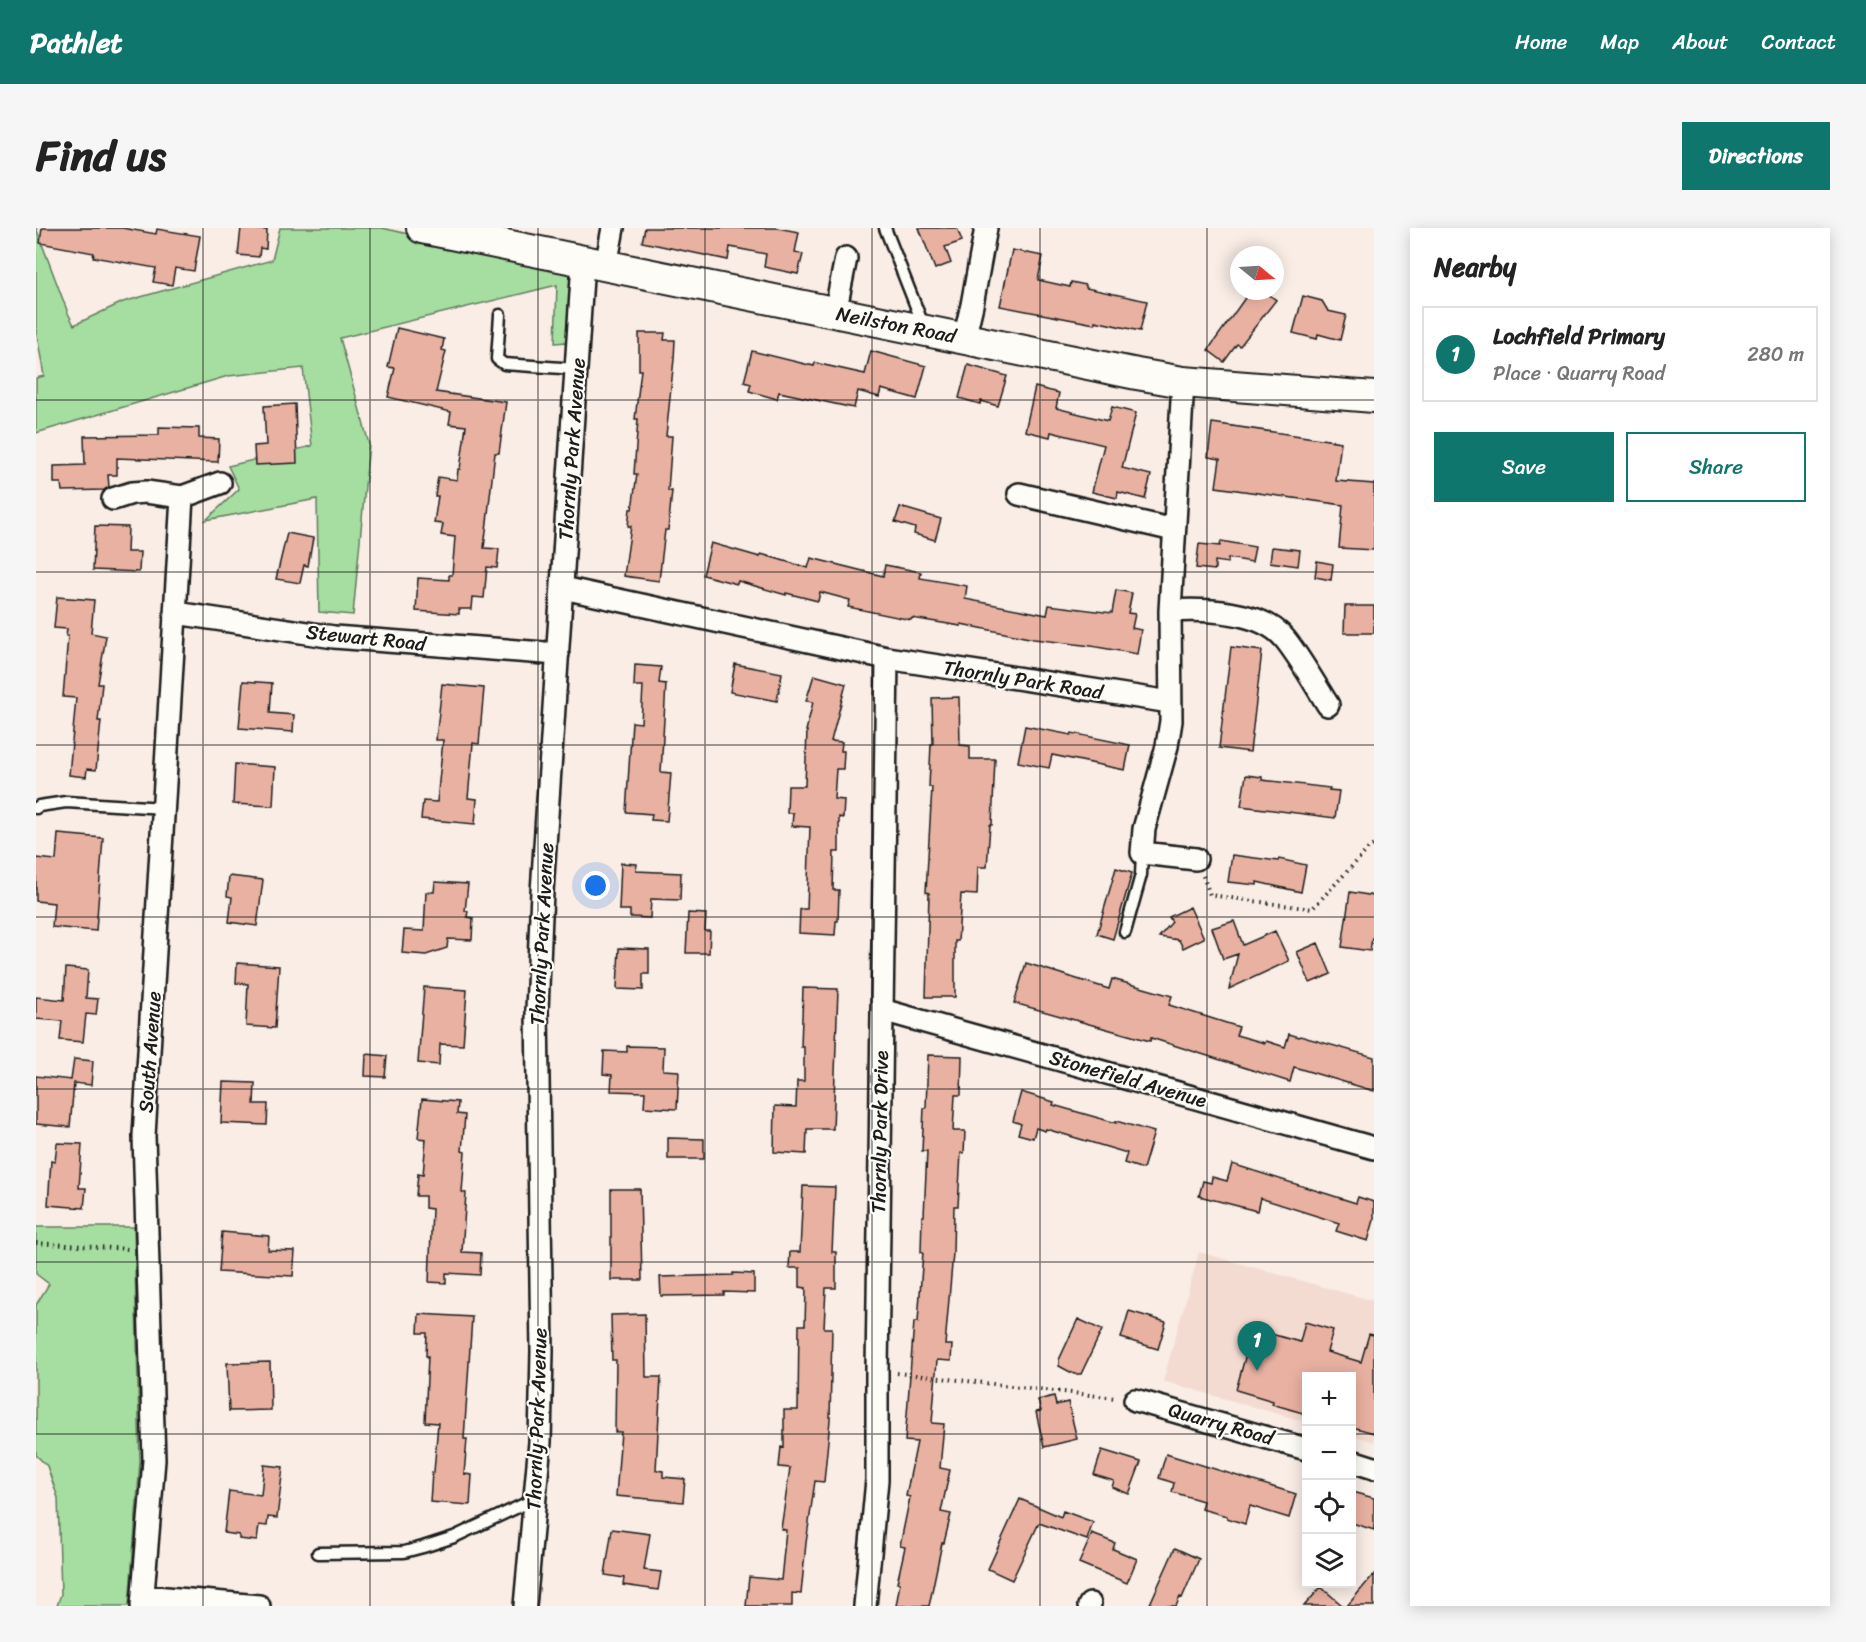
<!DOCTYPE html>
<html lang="en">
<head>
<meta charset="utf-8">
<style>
  :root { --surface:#fff; --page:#f6f6f6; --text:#222; --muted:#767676; --line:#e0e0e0; --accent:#0f766e }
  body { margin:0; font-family:Sriracha,sans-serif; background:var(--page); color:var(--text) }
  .controls { position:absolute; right:18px; bottom:18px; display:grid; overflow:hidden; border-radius:0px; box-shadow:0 3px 15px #0003 }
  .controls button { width:54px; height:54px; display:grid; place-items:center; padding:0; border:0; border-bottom:2px solid var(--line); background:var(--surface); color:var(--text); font:30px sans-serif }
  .compass { position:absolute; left:1194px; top:18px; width:54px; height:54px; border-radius:50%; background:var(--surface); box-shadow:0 3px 15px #0003; rotate:108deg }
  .you { position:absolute; left:560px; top:658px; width:21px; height:21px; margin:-15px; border:4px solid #fff; border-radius:50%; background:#1a73e8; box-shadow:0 0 0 9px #1a73e833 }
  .badge { display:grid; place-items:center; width:39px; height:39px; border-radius:50%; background:var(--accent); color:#fff; font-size:20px; font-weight:700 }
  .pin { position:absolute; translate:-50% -50px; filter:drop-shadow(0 2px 3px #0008) }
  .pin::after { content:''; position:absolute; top:32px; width:21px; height:18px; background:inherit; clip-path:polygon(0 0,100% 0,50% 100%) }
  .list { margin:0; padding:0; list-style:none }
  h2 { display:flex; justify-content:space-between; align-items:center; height:78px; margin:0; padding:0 24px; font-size:26px }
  h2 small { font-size:20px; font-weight:400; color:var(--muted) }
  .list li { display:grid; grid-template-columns:39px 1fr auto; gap:18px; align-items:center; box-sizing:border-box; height:96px; margin:0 12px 12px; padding:0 12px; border:2px solid var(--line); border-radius:0px }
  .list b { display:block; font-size:22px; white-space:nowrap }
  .list p { margin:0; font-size:20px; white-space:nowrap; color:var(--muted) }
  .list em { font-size:20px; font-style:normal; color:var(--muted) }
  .actions { display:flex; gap:12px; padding:18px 24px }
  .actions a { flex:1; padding:14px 0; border:2px solid var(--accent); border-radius:0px; text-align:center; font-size:21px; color:var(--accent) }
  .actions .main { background:var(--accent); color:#fff }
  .icon { flex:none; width:33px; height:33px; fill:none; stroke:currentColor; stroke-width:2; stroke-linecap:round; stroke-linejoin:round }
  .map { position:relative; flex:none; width:1338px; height:1378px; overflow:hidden; border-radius:0px }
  header { display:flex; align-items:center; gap:36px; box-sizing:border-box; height:84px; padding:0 30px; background:var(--accent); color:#fff }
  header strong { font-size:28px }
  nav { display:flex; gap:33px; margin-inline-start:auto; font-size:21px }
  .intro { display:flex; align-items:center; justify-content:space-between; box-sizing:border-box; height:144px; padding:0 36px }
  h1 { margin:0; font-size:42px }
  .button { padding:15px 27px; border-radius:0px; background:var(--accent); color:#fff; font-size:21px; font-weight:700 }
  main { display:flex; gap:36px; padding:0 36px }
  aside { flex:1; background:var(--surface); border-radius:0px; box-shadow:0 3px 15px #0003 }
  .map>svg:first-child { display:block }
  .built { fill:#f4dbd2 }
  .green { fill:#a6dda1; stroke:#617c5e; stroke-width:1.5 }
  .building { fill:#e9b1a2; stroke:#1c1c1c; stroke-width:1.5 }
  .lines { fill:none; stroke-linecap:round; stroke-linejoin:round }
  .lane-casing { stroke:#1c1c1c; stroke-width:15 }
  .street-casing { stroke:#1c1c1c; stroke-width:26 }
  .secondary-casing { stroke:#1c1c1c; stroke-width:34 }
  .path { stroke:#1c1c1c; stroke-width:4; stroke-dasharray:1.5 4.5; stroke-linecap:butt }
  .lane { stroke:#fdfcf7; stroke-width:10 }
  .street { stroke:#fdfcf7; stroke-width:21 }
  .secondary { stroke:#fdfcf7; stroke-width:30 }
  .grid { fill:none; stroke:#1c1c1c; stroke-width:1.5; stroke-opacity:0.55 }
  .labels { text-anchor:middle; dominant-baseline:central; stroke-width:4.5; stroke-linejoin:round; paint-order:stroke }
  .street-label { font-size:20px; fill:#1c1c1c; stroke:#fdfcf7 }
</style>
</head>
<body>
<header>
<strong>Pathlet</strong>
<nav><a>Home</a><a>Map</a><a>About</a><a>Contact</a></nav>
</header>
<div class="intro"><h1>Find us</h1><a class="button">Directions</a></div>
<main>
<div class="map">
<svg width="1338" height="1378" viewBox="0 0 1338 1378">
  <rect width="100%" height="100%" fill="#f9ede6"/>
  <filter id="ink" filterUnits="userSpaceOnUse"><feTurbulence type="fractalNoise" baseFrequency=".0167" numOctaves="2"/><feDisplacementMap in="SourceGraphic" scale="12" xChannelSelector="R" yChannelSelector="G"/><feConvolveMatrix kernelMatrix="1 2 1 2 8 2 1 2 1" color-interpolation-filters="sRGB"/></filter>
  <g filter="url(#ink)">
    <path class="built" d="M1163,1024L1338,1073V1214L1316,1207V1148H1270V1194L1127,1153Z"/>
    <path class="green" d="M0,0L32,85L38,97L87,74L236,32L244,0H346L539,44L531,114L519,115L521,57L304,110L333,216L317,387L283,384L281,271L170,292L203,261L192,238L276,218L267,140L192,148L0,205V150L8,148L0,101Z
      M0,999H98L104,1234L93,1378H21L25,1366L22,1270L11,1238L0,1227V1077L13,1056L0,1046Z"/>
    <path class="building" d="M6,0H86L120,6L121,1L164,8L158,43L139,40L136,57L117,54L120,40L57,29L58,25L4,15Z
      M205,0L231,2L230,21L224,20L223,29L202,27Z
      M609,0H741L763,4L759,24L767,26L762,46L728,39L730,26L694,19L692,32L606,14Z
      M883,0H921L926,13L909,19L915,35L899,41Z
      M976,22L1007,28L1002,52L1034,59L1035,54L1050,57V60L1111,73L1104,103L1059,93V96L964,78Z
      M1214,63H1228L1240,72L1204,118L1201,116L1188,134L1172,122Z
      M1267,68L1286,73L1292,83L1310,87L1304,112L1282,106L1281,111L1257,105Z
      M361,100L408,111L406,122L410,123L400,164L470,174L463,225H459L448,320L463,321L461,340L451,339L448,370L437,369L436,381H423V386L380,383L382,350L413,352V347H416L419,309L405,307L407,296L398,295L402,268H399L402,249L421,252L422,241H424L430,198L413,196L415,184L352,169L359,140L352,139Z
      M603,105H629L628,112H639L638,131L630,208H636L632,263H636L632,302H629L623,353L588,348L595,298H592L594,281H596L601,246H598L602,191H599L605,142H603Z
      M716,123L769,136L778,138L779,135L829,146L835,123L890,138L881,171L845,161L843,169L822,163L818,180L743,164L741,171L713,163L715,156L708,154Z
      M932,137L971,148L962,178L945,173L944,176L923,170Z
      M999,159L1023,165L1020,180L1072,193L1076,179L1100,185L1086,240L1115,247L1109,271L1082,264L1081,270L1056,264L1068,217L1015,204L1014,209L989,203Z
      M259,176L261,235L219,237L218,218L230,217L228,178Z
      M1176,195L1305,214L1300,253L1338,256V322L1303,320L1307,277L1180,259L1184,231L1172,229Z
      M123,199L163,200V210L183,211L182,234L81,230V247H72L73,259L68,262L26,263L25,255H18V238L49,237L48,208L123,207Z
      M864,279L905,291L899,312L878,306L879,300L859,294Z
      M59,298L92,299L91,324H104L103,344L57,342Z
      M251,305L277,310L272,338L268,337L264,355L240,351Z
      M1185,313L1219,319L1216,334L1192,330V335L1179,333V342L1160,340L1163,316L1184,318Z
      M675,315L724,329L725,326L772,340L775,330L847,348L849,337L885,344L884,350L931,358L929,371L1011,387L1013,377L1076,385L1080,362L1096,365L1092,385L1099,386L1096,400L1105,402L1101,426L1055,418L998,411L925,396V398L876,390L875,392L812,379L814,372L784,364L782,373L750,365V367L702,353L701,356L667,347Z
      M1236,319L1264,322L1262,338L1234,334Z
      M1281,333L1297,336L1295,352L1279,349Z
      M21,369L58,372L55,405L70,408L62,456H66L62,493H65L60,542L51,541L50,549L33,547L40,470L27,469L32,408H30L31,401L18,400Z
      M1309,378H1338V405H1308Z
      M1195,419L1226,423L1214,524L1183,520Z
      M699,436L746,445L741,473L694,464Z
      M599,437L625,439L623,455L630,456L625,544L635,545L631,593L615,592L616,586L590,584L596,494L605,495L607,458H598Z
      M778,447L810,456L795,513L806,514L805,523H808L807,541H800L798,571L808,572L807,590L803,589V624H798L797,662H803L802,693H800L799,707L763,705L764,681H771L774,599L756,598L757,585H751L752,558H769L771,503H770L777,474L770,473Z
      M207,453L236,455L234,485L258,487L257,504L203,500Z
      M406,456L448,460L443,516L437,515L432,570L441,571L439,596L385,591L387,573L401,574L407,512H400Z
      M923,469L924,517L934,518V531H959L956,597H954L951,639H942L941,667L925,666L922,713H919V769H890L893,665L890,664L896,559H893L895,516H897L896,470Z
      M989,498L1035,507L1036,505L1094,517L1089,542L1016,527L1013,540L982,534Z
      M199,536L239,539L237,578L197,576Z
      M1210,547L1226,549V552L1294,560L1293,562L1303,563L1299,590L1205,578Z
      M22,606L67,610L60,703L16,699L18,675L0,673V630L20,632Z
      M1196,627L1242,633L1243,631L1270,637L1265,664L1221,654V657L1192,654Z
      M585,635L601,636L600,643L645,645L644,672L615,671L614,690L594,689V682H583Z
      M1080,640L1096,645L1077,711L1061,706Z
      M193,648L227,652L221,698L193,694L196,669L191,668Z
      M399,654L432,656L429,683H432L431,689L437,690L436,712L412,711L411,720L390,727L366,725L368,702L388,703L390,664H398Z
      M1314,664L1338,668V711L1336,710L1334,723L1306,719Z
      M1154,679L1168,710L1147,720L1143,712L1123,709L1136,694L1133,689Z
      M652,685L670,686L669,703H674L673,725H650Z
      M1198,693L1207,717L1239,703L1253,733L1193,761L1202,726L1187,731L1176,700Z
      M1282,715L1295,746L1274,755L1261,724Z
      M583,720L613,721V746H607V762L581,761Z
      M201,735L243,738L239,800L210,798L212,756L200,755Z
      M990,735L1073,761L1076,751L1136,768L1133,777L1203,799L1200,807L1229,815L1230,813L1249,819L1253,806L1263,809L1264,808L1338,829V863L1258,839L1254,854L1115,810L1114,813L978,775Z
      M30,740L52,742L50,770L62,771L60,787L50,786L47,814L24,812L26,793L0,791V769L28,772Z
      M388,759L431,762L427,817L404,816L403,837L382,835Z
      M767,760L802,761L797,901H771L770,926L738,924L739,878L760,879L761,853H768V819H765Z
      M591,818L628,819L627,842L643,843L641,881L608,879L609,864L575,863L576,847L567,846L568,823L591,824Z
      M330,826L351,828L349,849L329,848Z
      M892,827L926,828L925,867H919L917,903H929L928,925H925L922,978H918L917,1025L909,1117H916L915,1133L901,1132L896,1195L908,1196L904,1240L914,1242L905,1284L915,1286L908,1315H906L893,1378H860L864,1355H861L869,1319L864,1318L874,1269L870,1268L881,1214L869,1213L878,1094H882L887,1024H885L886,988H888L891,923H886L888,880H890Z
      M38,831L57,833L55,857L38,855L34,899L0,896V848L35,852Z
      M187,854L219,855L218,876H232L231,897L185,895Z
      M985,864L1018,874L1017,877L1080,895V893L1118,904L1107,941L1088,935L1091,925L1010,901L1009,903L1000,900L997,910L982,906L985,896L977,893Z
      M386,871L422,874L421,886L429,887L426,923L429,924L426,964L430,965L426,1024L445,1025L444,1047L410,1045V1055L393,1054L396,981L389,980V968H380L382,946L387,947L390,911L382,910Z
      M632,910L668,911V931H632Z
      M21,915L46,916L43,960H50L48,980L12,977L15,933L19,934Z
      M1196,936L1320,975L1322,969L1338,974V992L1332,1013L1300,1003L1303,995L1224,970L1221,983L1163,968L1167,953L1175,955L1176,949L1191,953Z
      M767,958L799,959L796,1024H800V1060H790L788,1100H796L794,1192L788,1254L779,1253L770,1315L765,1366L756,1365V1378H710L713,1349L745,1352L750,1302L745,1301L754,1240L743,1239L745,1219L748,1220V1182H762L763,1097H769L770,1060L764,1059V1040H753L754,1024H764Z
      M575,961H604L606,1052H575Z
      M186,1004L233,1008L232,1022L259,1023L257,1048L183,1044Z
      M697,1045L718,1046V1065L688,1064V1067L625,1068L624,1049L697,1047Z
      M1093,1083L1130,1094L1122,1121L1085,1110Z
      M383,1086L436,1089L428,1211H431L428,1246L436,1247L434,1277L394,1274L396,1244H398L402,1195L389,1194L392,1128H390L391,1105H382Z
      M609,1086L610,1149H625L620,1242L627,1243V1249L649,1251L647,1274L580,1268L585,1204H579L580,1132H576L575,1087Z
      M1042,1091L1066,1102L1045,1146H1038L1023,1138V1132Z
      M1269,1094L1297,1102L1291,1124L1325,1134L1333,1106L1338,1107V1205L1316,1199V1149H1270V1186L1236,1176L1237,1173L1200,1162L1217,1101L1264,1114Z
      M234,1134L235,1182L193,1183L191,1135Z
      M1018,1168L1020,1177L1032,1174L1041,1211L1008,1219L1000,1184L1005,1183L1002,1172Z
      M1066,1222L1105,1234L1093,1266L1076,1259L1078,1253L1058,1247Z
      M1130,1226L1260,1266L1253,1290L1214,1278L1209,1296L1191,1290V1288L1165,1281L1167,1273L1136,1264L1138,1255L1123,1250Z
      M228,1237L247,1239L241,1290L232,1289L231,1298L223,1297L221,1313L203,1311V1307L188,1305L193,1263L225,1267Z
      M1316,1264L1338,1270V1302L1316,1295Z
      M984,1271L1025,1289L1027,1283L1057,1294L1051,1312L1003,1295L976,1352L952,1341Z
      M576,1301L614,1306L608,1342L625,1344L622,1362L587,1357L588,1350L569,1347Z
      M1056,1306L1079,1315L1077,1321L1101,1331L1091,1355L1043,1335Z
      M1139,1320L1163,1331L1146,1370L1144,1369L1140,1378H1113Z
      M1338,1346V1378H1311Z
      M1285,1359L1307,1378H1268Z"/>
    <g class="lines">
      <defs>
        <path id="lane" d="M849,0L888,99
          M464,87L461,131L468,136L540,141
          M0,580L3,578L30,574L128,580
          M1089,704L1105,647L1106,625
          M282,1325L368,1324L387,1319L418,1309L499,1271"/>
        <path id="street" d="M570,38L577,0
          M799,85L810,30
          M928,111L936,77L950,0
          M1147,154L1134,383L1135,493L1131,518L1108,601L1106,625L1160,631
          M983,266L1138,302
          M77,271L96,265L110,264L146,269L184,255
          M527,360L851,430L1134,474
          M1134,383C1167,381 1226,382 1249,411C1265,431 1278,455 1292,477
          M140,385L298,409L522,426
          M846,782L1338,920
          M1099,1172L1270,1221
          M1316,1233L1338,1240
          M107,1368L223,1378
          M106,1378L118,1232L108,908L146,269
          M489,1378L504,1214L506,1123L501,782L506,664L547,34
          M829,1378L841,1252V1142L851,430
          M1053,1378L1054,1376"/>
        <path id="secondary" d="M386,0L1101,146L1147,154L1338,169"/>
      </defs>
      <use href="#lane" class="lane-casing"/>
      <use href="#street" class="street-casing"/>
      <use href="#secondary" class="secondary-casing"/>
      <path class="path" d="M1167,648L1174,667L1276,681L1334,619L1338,617
        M0,1015L92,1021
        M861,1145L1080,1170"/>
      <use href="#lane" class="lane"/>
      <use href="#street" class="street"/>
      <use href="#secondary" class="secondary"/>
    </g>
  </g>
  <path class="grid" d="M167,0V1378M334,0V1378M502,0V1378M669,0V1378M836,0V1378M1004,0V1378M1171,0V1378M0,172H1338M0,344H1338M0,517H1338M0,689H1338M0,861H1338M0,1034H1338M0,1206H1270M1316,1206H1338"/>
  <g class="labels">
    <g class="street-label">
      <text transform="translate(860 97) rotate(11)">Neilston Road</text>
      <text transform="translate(536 221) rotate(-86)">Thornly Park Avenue</text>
      <text transform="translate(330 410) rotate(6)">Stewart Road</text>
      <text transform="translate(987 452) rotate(9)">Thornly Park Road</text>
      <text transform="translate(506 706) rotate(-87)">Thornly Park Avenue</text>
      <text transform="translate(114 824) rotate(-86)">South Avenue</text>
      <text transform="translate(1092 851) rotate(16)">Stonefield Avenue</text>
      <text transform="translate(844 904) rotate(-89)">Thornly Park Drive</text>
      <text transform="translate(501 1191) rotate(-88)">Thornly Park Avenue</text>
      <text transform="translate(1185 1196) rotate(16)">Quarry Road</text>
    </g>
  </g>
</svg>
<div class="controls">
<button>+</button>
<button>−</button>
<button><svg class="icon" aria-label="locate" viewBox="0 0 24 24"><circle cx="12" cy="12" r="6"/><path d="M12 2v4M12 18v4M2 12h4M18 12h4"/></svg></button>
<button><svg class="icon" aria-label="layers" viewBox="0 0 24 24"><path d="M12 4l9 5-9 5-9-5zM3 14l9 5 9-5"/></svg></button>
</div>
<svg class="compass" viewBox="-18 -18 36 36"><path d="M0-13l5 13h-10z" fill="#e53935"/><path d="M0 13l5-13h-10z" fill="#767676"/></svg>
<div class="you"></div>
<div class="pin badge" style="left:1221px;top:1143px">1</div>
</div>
<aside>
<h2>Nearby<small></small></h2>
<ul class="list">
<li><span class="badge">1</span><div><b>Lochfield Primary</b><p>Place · Quarry Road</p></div><em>280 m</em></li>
</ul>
<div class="actions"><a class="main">Save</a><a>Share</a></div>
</aside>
</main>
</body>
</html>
